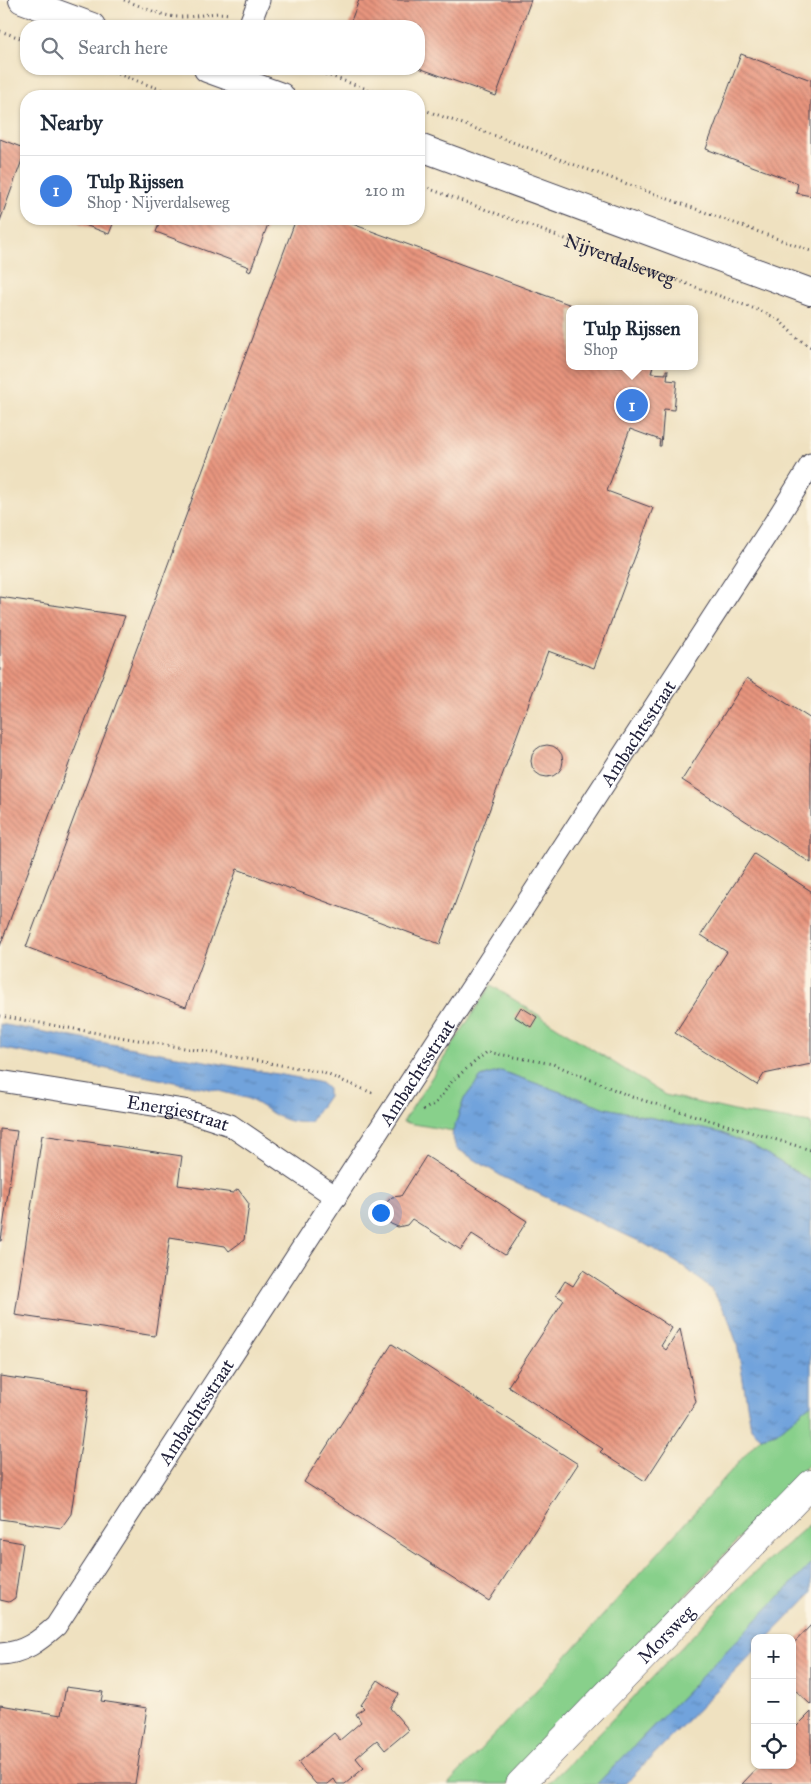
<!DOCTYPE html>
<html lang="en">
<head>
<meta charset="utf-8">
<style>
  :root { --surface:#fff; --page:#f6f6f7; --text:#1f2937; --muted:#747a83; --line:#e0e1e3; --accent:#1f6fb2 }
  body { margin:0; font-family:"IM FELL Great Primer",serif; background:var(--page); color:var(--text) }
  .controls { position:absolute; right:15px; bottom:15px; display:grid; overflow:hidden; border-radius:10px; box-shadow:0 1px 4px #0004 }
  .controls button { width:45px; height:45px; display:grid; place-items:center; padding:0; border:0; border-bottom:1px solid var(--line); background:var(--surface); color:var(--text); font:25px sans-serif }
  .you { position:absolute; left:380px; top:1212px; width:18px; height:18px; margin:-12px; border:4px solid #fff; border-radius:50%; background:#1a73e8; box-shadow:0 0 0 8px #1a73e833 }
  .badge { display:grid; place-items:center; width:32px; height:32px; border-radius:50%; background:var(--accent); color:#fff; font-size:16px; font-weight:700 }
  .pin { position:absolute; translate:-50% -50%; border:2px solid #fff; box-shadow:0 1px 5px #0006 }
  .popup { position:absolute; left:566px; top:305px; width:132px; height:65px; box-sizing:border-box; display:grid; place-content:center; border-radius:10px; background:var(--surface); filter:drop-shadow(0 1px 4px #0005); font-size:16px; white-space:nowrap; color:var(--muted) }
  .popup b { font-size:19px; color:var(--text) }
  .popup::after { content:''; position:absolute; left:50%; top:100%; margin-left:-10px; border:10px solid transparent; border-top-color:var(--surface) }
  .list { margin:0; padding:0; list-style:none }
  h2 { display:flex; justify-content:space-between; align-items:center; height:65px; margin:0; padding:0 20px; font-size:21px }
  h2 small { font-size:16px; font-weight:400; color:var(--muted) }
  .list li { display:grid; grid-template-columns:32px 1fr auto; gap:15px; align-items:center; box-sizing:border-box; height:70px; padding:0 20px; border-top:1px solid var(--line) }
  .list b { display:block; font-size:19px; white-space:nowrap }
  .list p { margin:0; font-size:16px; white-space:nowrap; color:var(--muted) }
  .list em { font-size:16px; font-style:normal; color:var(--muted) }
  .icon { flex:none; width:28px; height:28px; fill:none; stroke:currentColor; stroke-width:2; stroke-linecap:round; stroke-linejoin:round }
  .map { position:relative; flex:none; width:811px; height:1784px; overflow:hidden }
  .search { position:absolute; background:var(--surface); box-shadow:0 1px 4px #0004; left:20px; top:20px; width:405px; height:55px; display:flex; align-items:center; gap:12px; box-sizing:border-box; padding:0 18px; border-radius:20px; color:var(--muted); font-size:19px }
  .panel { position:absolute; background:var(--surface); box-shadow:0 1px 4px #0004; left:20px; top:90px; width:405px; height:135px; border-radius:20px }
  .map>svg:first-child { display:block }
  .grass { fill:#88d08b; stroke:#557963 }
  .water { fill:url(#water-ripples); stroke:#4a628c }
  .building { fill:url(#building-back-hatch) }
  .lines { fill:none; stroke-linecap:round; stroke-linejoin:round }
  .minor-casing { stroke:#413f4f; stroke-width:23 }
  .tertiary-casing { stroke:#413f4f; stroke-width:28 }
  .primary-casing { stroke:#413f4f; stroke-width:29 }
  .path { stroke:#413f4f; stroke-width:3; stroke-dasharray:1 4; stroke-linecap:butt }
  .minor { stroke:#fff; stroke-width:21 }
  .tertiary { stroke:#fff; stroke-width:26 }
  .primary { stroke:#fff; stroke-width:28 }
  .labels { text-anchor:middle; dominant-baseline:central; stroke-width:4; stroke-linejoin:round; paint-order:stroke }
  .street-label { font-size:19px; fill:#22223b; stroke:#fcf5e5 }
</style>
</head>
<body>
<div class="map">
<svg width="811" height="1784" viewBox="0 0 811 1784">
  <defs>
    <pattern id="water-ripples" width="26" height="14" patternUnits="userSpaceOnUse" patternTransform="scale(1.25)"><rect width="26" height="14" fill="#71a3dc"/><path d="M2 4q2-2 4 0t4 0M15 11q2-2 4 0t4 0" fill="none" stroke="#5c84b4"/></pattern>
    <pattern id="building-back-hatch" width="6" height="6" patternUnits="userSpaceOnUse" patternTransform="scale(1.25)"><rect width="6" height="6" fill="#e8957e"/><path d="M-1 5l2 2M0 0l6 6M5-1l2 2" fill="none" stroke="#bc7968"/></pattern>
  </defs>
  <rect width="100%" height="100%" fill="#fcf5e5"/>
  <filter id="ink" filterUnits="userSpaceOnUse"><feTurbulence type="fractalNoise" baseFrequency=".02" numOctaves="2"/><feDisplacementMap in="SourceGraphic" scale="10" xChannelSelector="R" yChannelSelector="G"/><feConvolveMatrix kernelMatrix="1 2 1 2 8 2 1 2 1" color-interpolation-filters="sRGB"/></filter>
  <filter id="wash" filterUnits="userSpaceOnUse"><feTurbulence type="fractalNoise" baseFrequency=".0096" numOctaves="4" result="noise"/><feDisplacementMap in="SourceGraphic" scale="20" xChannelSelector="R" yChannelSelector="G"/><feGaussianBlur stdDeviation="1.12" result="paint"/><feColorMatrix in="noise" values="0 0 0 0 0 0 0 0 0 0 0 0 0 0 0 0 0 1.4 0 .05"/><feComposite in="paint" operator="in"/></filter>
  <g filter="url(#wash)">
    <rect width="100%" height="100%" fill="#efe1c0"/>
    <path class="grass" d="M491,985L665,1095L743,1113L811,1123V1181L755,1147L722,1133L606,1108L501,1071L481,1077L464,1099L453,1131L403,1122Z
      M811,1404V1462L508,1784H448L543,1683L761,1437L776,1433Z
      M811,1523V1564L597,1784H548L580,1753L743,1583Z"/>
    <path class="water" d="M0,1024L299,1078L321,1083L328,1089V1096L310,1122C279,1125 271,1109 246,1098C236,1095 225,1093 215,1090L0,1048Z
      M501,1071L606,1108L722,1133L755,1147L811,1181V1404L776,1433L761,1437L751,1428L737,1344L727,1315L712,1290L683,1266L643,1243L503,1177L456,1148L452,1134L464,1099L481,1077Z
      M811,1564V1594L768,1638H755V1651L625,1784H597Z"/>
    <g id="blocks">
      <path class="building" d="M359,0H531L496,96L419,68V26H349Z
        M741,54L811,80V196L796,193L798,183L706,149Z
        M0,139L26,149L0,221Z
        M69,219H115L109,234Z
        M161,219H270L250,272L247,270L249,267L156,232Z
        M296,219H339L582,309H570V366H653L651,373L666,374V370H668L667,380L677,381L674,410L664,409L661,446H659L660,440L630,429L607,491L653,508L594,668L548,651L440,944L237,869L186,1007L26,947Z
        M0,597L125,616L0,946Z
        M747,678L811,719V863L682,780Z
        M531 761a16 16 0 1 1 32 0a16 16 0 1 1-32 0Z
        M754,854L811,891V1064L764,1074L757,1085L675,1033L727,952L701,935Z
        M521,1007L537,1017L531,1027L515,1017Z
        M0,1129L17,1131L1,1241H0Z
        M42,1135L182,1156L178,1185L233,1193L238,1189L249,1204L244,1240L229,1251L225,1246L170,1237L155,1336L15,1315Z
        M426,1156L527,1221L505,1255L472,1234L461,1250L412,1219L407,1225L398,1227L391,1224L385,1218L384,1210L386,1203L392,1197L401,1196Z
        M583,1270L672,1328L661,1346L666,1350L680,1329L696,1402L645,1481L600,1452L603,1449L508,1386L564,1300L556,1295L565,1281L573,1286Z
        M392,1344L578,1464L489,1601L304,1482Z
        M0,1376L89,1389L71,1514L61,1528L0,1519Z
        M0,1539L23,1543L15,1598L9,1602L0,1600Z
        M811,1625V1705L792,1687V1645Z
        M378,1680L399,1694L390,1708L409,1730L385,1750L377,1740L366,1749L356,1758L364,1768L345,1784H337L334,1779L328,1784H316L298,1763L334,1733L340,1740L361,1722L356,1714L364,1708L361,1705Z
        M66,1687L103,1692L101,1701L147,1708L135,1784H0V1705L61,1715Z
        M811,1712V1784H742L760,1765H792V1731Z"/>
    </g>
  </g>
  <g filter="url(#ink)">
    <use href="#blocks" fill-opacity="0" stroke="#413f4f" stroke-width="1"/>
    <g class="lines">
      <defs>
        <g id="minor">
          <path d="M249,26L259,0"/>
          <path id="s2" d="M0,1081L184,1110L230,1125L336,1197"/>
          <path id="s3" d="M0,1654C24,1653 39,1641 56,1626L780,514L811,464"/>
        </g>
        <path id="tertiary" d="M22,0L92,26
          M207,69L281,96
          M419,147L811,292"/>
        <g id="primary">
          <path id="s4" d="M520,1784L811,1484"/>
        </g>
      </defs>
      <use href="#minor" class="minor-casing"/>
      <use href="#tertiary" class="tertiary-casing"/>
      <use href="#primary" class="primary-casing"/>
      <g class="path">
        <path d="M124,0C142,6 163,18 183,17C199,17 213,11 229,14"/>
        <path d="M0,31L26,40"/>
        <path d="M104,69L179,96"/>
        <path d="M317,69L322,73L386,96"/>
        <path d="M419,108L811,251"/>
        <path id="s1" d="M419,185L766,313L780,321L797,338L811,347"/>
        <path d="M0,1016L321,1072L375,1094"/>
        <path d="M423,1110L436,1103L453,1080L487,1052L553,1064L632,1097L811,1150"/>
      </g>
      <use href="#minor" class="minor"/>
      <use href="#tertiary" class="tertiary"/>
      <use href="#primary" class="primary"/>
    </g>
  </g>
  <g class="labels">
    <g class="street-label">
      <text stroke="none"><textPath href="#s1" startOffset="214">Nijverdalseweg</textPath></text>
      <text stroke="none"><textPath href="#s3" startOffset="1130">Ambachtsstraat</textPath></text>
      <text stroke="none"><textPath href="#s3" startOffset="725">Ambachtsstraat</textPath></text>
      <text stroke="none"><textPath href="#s2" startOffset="181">Energiestraat</textPath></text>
      <text stroke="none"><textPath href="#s3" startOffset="320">Ambachtsstraat</textPath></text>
      <text stroke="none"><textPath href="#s4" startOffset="209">Morsweg</textPath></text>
    </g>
  </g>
</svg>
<div class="controls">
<button>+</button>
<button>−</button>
<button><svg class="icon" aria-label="locate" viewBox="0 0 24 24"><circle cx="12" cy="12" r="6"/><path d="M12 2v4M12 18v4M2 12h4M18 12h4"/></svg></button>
</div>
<div class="you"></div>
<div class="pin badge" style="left:632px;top:405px;background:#3f7fe0">1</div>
<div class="popup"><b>Tulp Rijssen</b>Shop</div>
<div class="search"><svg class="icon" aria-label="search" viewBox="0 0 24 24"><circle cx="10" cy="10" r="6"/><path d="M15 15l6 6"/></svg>Search here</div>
<section class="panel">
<h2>Nearby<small></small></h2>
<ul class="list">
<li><span class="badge" style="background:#3f7fe0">1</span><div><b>Tulp Rijssen</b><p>Shop · Nijverdalseweg</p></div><em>210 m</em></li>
</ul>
</section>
</div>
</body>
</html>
